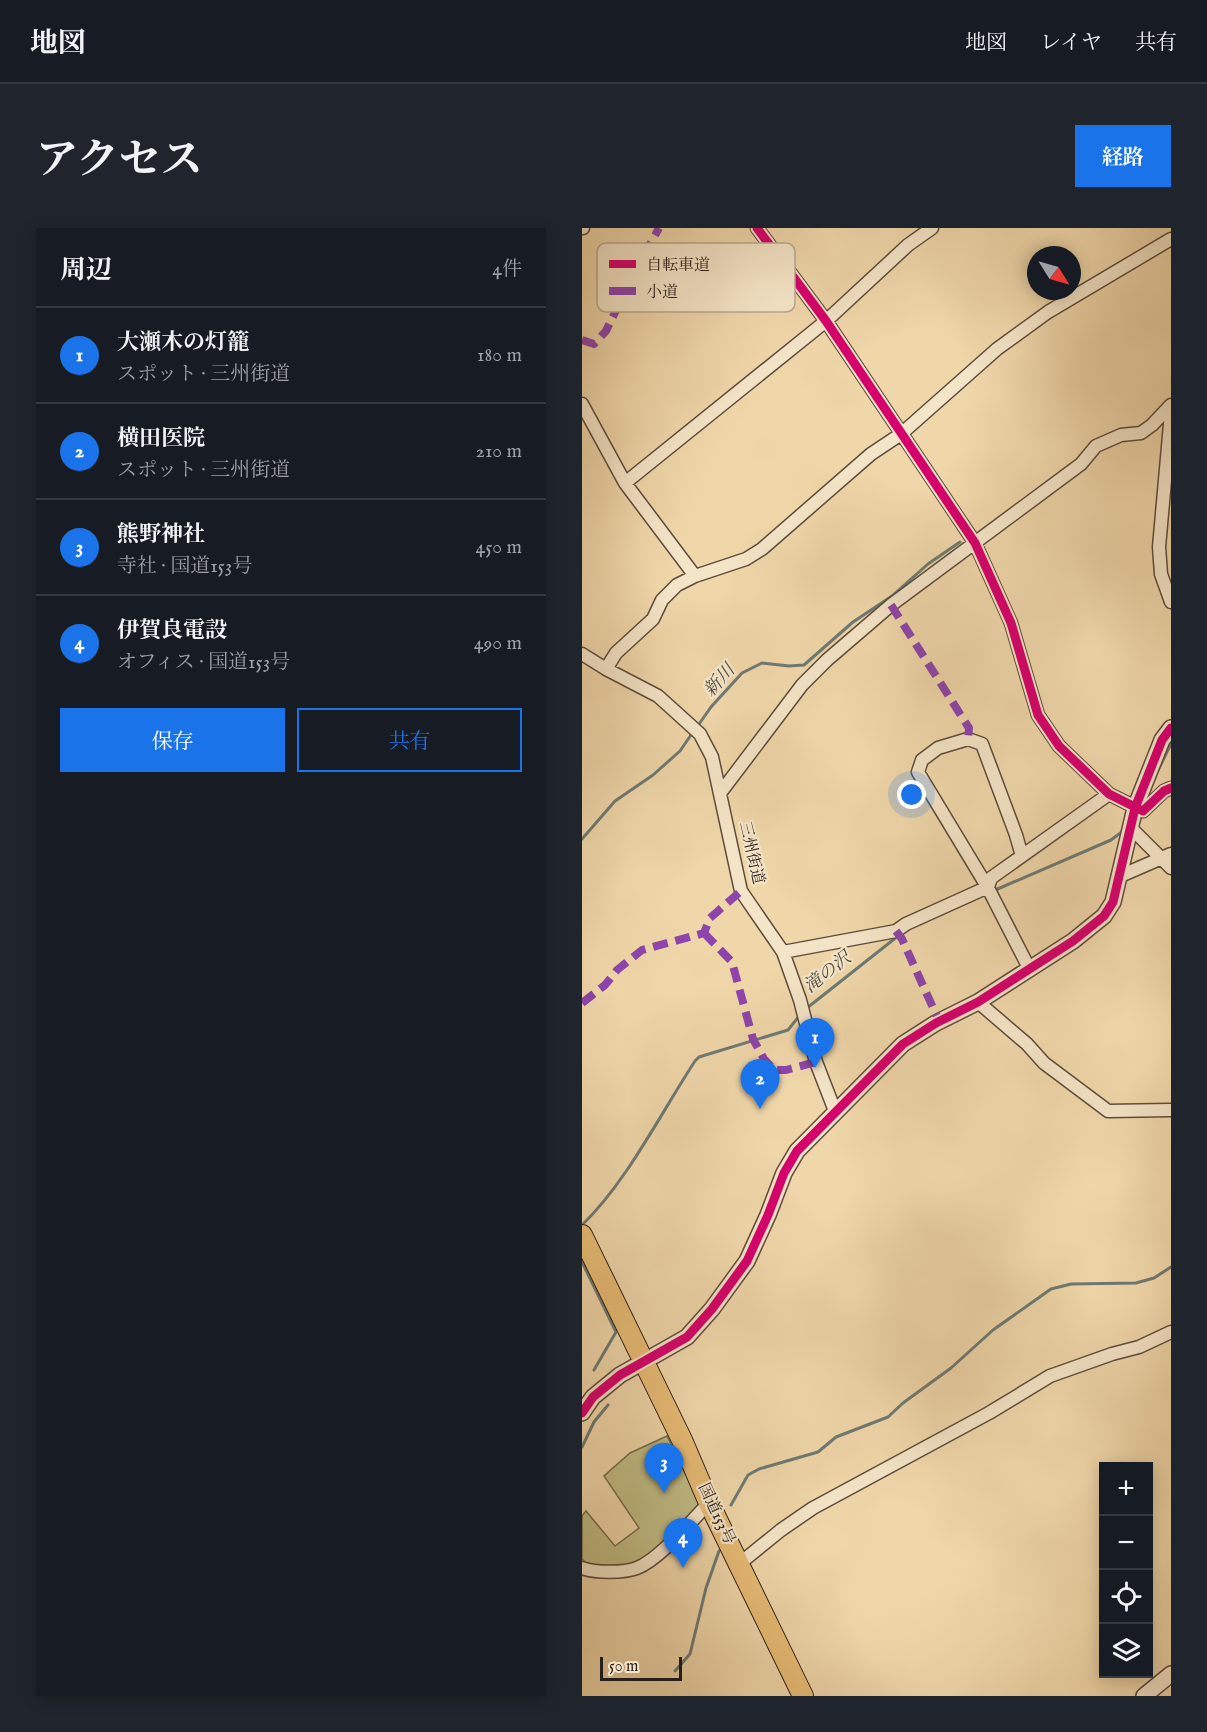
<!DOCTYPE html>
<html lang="ja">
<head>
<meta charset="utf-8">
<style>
  :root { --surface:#171b24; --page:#20242c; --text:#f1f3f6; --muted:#9ea1a6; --line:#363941; --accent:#1a73e8 }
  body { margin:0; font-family:"IM FELL English","Noto Serif JP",serif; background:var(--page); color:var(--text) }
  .controls { position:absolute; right:18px; bottom:18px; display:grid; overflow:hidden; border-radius:0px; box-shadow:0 3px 15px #0003 }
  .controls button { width:54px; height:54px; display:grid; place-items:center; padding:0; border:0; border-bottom:2px solid var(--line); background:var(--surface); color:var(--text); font:30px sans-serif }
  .compass { position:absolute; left:445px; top:18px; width:54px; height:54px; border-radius:50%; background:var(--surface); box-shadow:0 3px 15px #0003; rotate:127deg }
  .scale { position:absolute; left:18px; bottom:15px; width:82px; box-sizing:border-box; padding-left:6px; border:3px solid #2a1e19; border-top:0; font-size:16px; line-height:21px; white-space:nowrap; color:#2a1e19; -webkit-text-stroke:4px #f5e5c8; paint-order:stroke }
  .you { position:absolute; left:330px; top:567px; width:21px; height:21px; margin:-15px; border:4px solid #fff; border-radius:50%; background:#1a73e8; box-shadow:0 0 0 9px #1a73e833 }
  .badge { display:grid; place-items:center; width:39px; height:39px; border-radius:50%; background:var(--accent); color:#fff; font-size:20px; font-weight:700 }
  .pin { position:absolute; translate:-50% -50px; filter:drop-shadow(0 2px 3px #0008) }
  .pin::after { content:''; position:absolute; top:32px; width:21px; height:18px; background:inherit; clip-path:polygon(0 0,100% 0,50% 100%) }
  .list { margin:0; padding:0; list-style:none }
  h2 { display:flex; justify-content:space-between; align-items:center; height:78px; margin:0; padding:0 24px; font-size:26px }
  h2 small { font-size:20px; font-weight:400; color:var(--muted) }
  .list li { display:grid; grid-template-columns:39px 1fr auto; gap:18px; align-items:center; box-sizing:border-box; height:96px; padding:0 24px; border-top:2px solid var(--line) }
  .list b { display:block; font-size:22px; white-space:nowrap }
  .list p { margin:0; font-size:20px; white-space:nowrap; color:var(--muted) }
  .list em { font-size:20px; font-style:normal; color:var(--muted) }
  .actions { display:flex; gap:12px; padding:18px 24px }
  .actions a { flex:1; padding:14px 0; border:2px solid var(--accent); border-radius:0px; text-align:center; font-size:21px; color:var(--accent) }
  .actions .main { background:var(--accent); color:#fff }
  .icon { flex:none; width:33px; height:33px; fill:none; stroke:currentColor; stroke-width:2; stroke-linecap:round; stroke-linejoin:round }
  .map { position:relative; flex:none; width:589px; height:1468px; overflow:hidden; border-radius:0px }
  header { display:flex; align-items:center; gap:36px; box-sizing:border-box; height:84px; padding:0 30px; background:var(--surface); border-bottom:2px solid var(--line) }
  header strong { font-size:28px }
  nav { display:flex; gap:33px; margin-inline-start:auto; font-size:21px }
  .intro { display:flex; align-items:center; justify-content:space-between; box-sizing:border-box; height:144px; padding:0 36px }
  h1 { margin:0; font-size:42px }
  .button { padding:15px 27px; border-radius:0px; background:var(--accent); color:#fff; font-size:21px; font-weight:700 }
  main { display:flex; gap:36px; padding:0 36px }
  aside { flex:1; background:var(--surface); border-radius:0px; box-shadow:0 3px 15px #0003 }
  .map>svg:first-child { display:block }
  .green { fill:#c1bc84; stroke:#766d4e; stroke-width:1.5 }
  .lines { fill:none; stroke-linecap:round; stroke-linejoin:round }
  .stream { stroke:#6e7a74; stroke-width:3 }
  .minor-casing { stroke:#5c4c3d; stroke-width:15 }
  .tertiary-casing { stroke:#5c4c3d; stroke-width:18 }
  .trunk-casing { stroke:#2a1e19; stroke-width:22 }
  .minor { stroke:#f5e5c8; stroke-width:12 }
  .tertiary { stroke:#f5e5c8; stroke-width:15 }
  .trunk { stroke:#e8bc75; stroke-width:20 }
  .quiet { stroke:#8e44ad; stroke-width:8; stroke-dasharray:15 8; stroke-linecap:butt }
  .cycleway-casing { stroke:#f5e5c8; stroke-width:13 }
  .cycleway { stroke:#d6006c; stroke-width:9 }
  .labels { text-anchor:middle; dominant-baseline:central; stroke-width:4.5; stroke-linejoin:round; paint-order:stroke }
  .street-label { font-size:16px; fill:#2a1e19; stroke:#f5e5c8 }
  .water-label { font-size:18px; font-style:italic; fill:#4c4c46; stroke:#f5e5c8 }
  .key { fill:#f5e5c8; stroke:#b8a994; stroke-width:1.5 }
  .key-label { font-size:16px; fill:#2a1e19 }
</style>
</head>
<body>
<header>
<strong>地図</strong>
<nav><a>地図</a><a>レイヤ</a><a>共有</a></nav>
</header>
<div class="intro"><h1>アクセス</h1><a class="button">経路</a></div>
<main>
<aside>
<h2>周辺<small>4件</small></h2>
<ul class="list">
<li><span class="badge">1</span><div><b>大瀬木の灯籠</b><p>スポット · 三州街道</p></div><em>180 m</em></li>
<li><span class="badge">2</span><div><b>横田医院</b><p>スポット · 三州街道</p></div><em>210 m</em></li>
<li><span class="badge">3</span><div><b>熊野神社</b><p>寺社 · 国道153号</p></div><em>450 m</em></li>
<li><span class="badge">4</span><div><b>伊賀良電設</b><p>オフィス · 国道153号</p></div><em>490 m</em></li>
</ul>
<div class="actions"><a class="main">保存</a><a>共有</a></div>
</aside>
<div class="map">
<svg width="589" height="1468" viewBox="0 0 589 1468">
  <rect width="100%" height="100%" fill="#f0d7aa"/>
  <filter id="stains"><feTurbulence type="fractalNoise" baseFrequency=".00333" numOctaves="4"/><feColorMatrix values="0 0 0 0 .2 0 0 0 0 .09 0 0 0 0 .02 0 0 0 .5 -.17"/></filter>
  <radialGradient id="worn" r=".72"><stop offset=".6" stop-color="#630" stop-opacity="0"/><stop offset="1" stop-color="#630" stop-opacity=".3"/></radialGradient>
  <path class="green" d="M85,1208L118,1275C107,1292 72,1328 54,1336C44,1340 19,1339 8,1339L0,1331V1288L4,1283L33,1318L57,1300L22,1248L48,1225Z"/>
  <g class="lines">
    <path class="stream" d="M115,499L129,479L160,445L180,435L207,438L222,437L271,394L310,368L346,336L378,314
      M575,544L589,516
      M0,611L33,573L71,547L98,523L111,504
      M411,663L529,612L541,603
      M225,780L316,708
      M0,997C44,955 79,885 113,833L117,829L206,802L218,787
      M0,1034L34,1104L12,1142
      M0,1219L12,1194L26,1177
      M149,1277L166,1247L177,1241L236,1224L254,1209L306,1189L321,1175L369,1140L411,1102L469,1061L489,1056L554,1055L572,1050L589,1039
      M93,1443L108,1426L124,1360L137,1323"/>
    <defs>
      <path id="minor" d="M0,0H1
        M175,0L244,93L393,315L429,395L456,487L477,518L527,566L561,583L582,563L589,560
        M0,176L43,255L113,348
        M589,185L577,319L579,346L589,374
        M43,255L244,93L326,17L350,0
        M0,426L24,441L76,468L118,506L130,529L159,663L201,724L218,772L234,834L253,883
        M24,441L34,425L71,391L80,372L95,357L113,348L164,331L180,321L289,226L319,206L415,121L466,84L589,11
        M139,564L220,457L245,432L309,377L499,236L514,218L539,207L559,205L570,197L589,177
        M548,599L589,640
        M440,628L434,607L400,516L386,511L356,520L340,532L336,544L406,660L448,742
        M536,649L589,626
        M201,724L314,703L324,696L406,659L409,650L527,566
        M396,774L445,816L462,835L526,883L589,882
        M157,1336L199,1302L231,1280L407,1185L468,1148L530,1126L557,1119L589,1104
        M0,1340C13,1345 42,1345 55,1340C78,1331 109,1293 127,1275"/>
      <path id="tertiary" d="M0,1185L11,1169L38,1147L105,1109L130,1081L165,1033L186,987L202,945L215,923L321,816L354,795L396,774L491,713L522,688L531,674L553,580L580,512L589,500
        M562,1468L589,1446"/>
      <path id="trunk" d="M0,1007L100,1212L127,1275L221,1468"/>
    </defs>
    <use href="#minor" class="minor-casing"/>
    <use href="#tertiary" class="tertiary-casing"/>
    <use href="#trunk" class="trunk-casing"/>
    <use href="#minor" class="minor"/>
    <use href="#tertiary" class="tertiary"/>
    <use href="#trunk" class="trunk"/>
    <path class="quiet" d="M0,112L12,116L24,103L51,47L77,0
      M309,377L387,500L386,511
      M314,703L320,711L357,793
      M122,705L150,734L171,811L182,831L192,842H204L234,834
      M0,775L23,757L35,742L60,722L122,705L128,690L159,663"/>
    <defs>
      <path id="cycleway" d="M175,0L244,93L393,315L429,395L456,487L477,518L527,566L561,583L582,563L589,560
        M0,1185L11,1169L38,1147L105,1109L130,1081L165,1033L186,987L202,945L215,923L321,816L354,795L396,774L491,713L522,688L531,674L553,580L580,512L589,500"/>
    </defs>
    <use href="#cycleway" class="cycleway-casing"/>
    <use href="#cycleway" class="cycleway"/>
  </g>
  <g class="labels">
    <g class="street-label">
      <text transform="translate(169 625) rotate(77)">三州街道</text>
      <text transform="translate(134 1286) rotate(65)">国道153号</text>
    </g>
    <g class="water-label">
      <text transform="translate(138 453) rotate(-48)">新川</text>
      <text transform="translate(246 745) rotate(-38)">滝の沢</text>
    </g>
  </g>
  <rect x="15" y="15" width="198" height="69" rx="9" class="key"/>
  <rect x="27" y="32" width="27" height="8" fill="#d6006c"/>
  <rect x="27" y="59" width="27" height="8" fill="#8e44ad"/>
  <g class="key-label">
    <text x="64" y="42">自転車道</text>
    <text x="64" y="69">小道</text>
  </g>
  <rect width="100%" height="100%" filter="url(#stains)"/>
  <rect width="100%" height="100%" fill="url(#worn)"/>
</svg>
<div class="controls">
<button>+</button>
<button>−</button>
<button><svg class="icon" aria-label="locate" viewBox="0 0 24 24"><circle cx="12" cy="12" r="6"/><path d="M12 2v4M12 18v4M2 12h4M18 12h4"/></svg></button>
<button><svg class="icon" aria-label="layers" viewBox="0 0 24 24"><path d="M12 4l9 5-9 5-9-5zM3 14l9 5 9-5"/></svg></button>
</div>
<svg class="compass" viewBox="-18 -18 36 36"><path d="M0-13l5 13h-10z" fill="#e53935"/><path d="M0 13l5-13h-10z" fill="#9ea1a6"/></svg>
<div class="scale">50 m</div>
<div class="you"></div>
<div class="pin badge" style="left:233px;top:840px">1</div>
<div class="pin badge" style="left:178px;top:881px">2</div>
<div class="pin badge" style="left:82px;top:1265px">3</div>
<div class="pin badge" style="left:101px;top:1340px">4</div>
</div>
</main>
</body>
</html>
